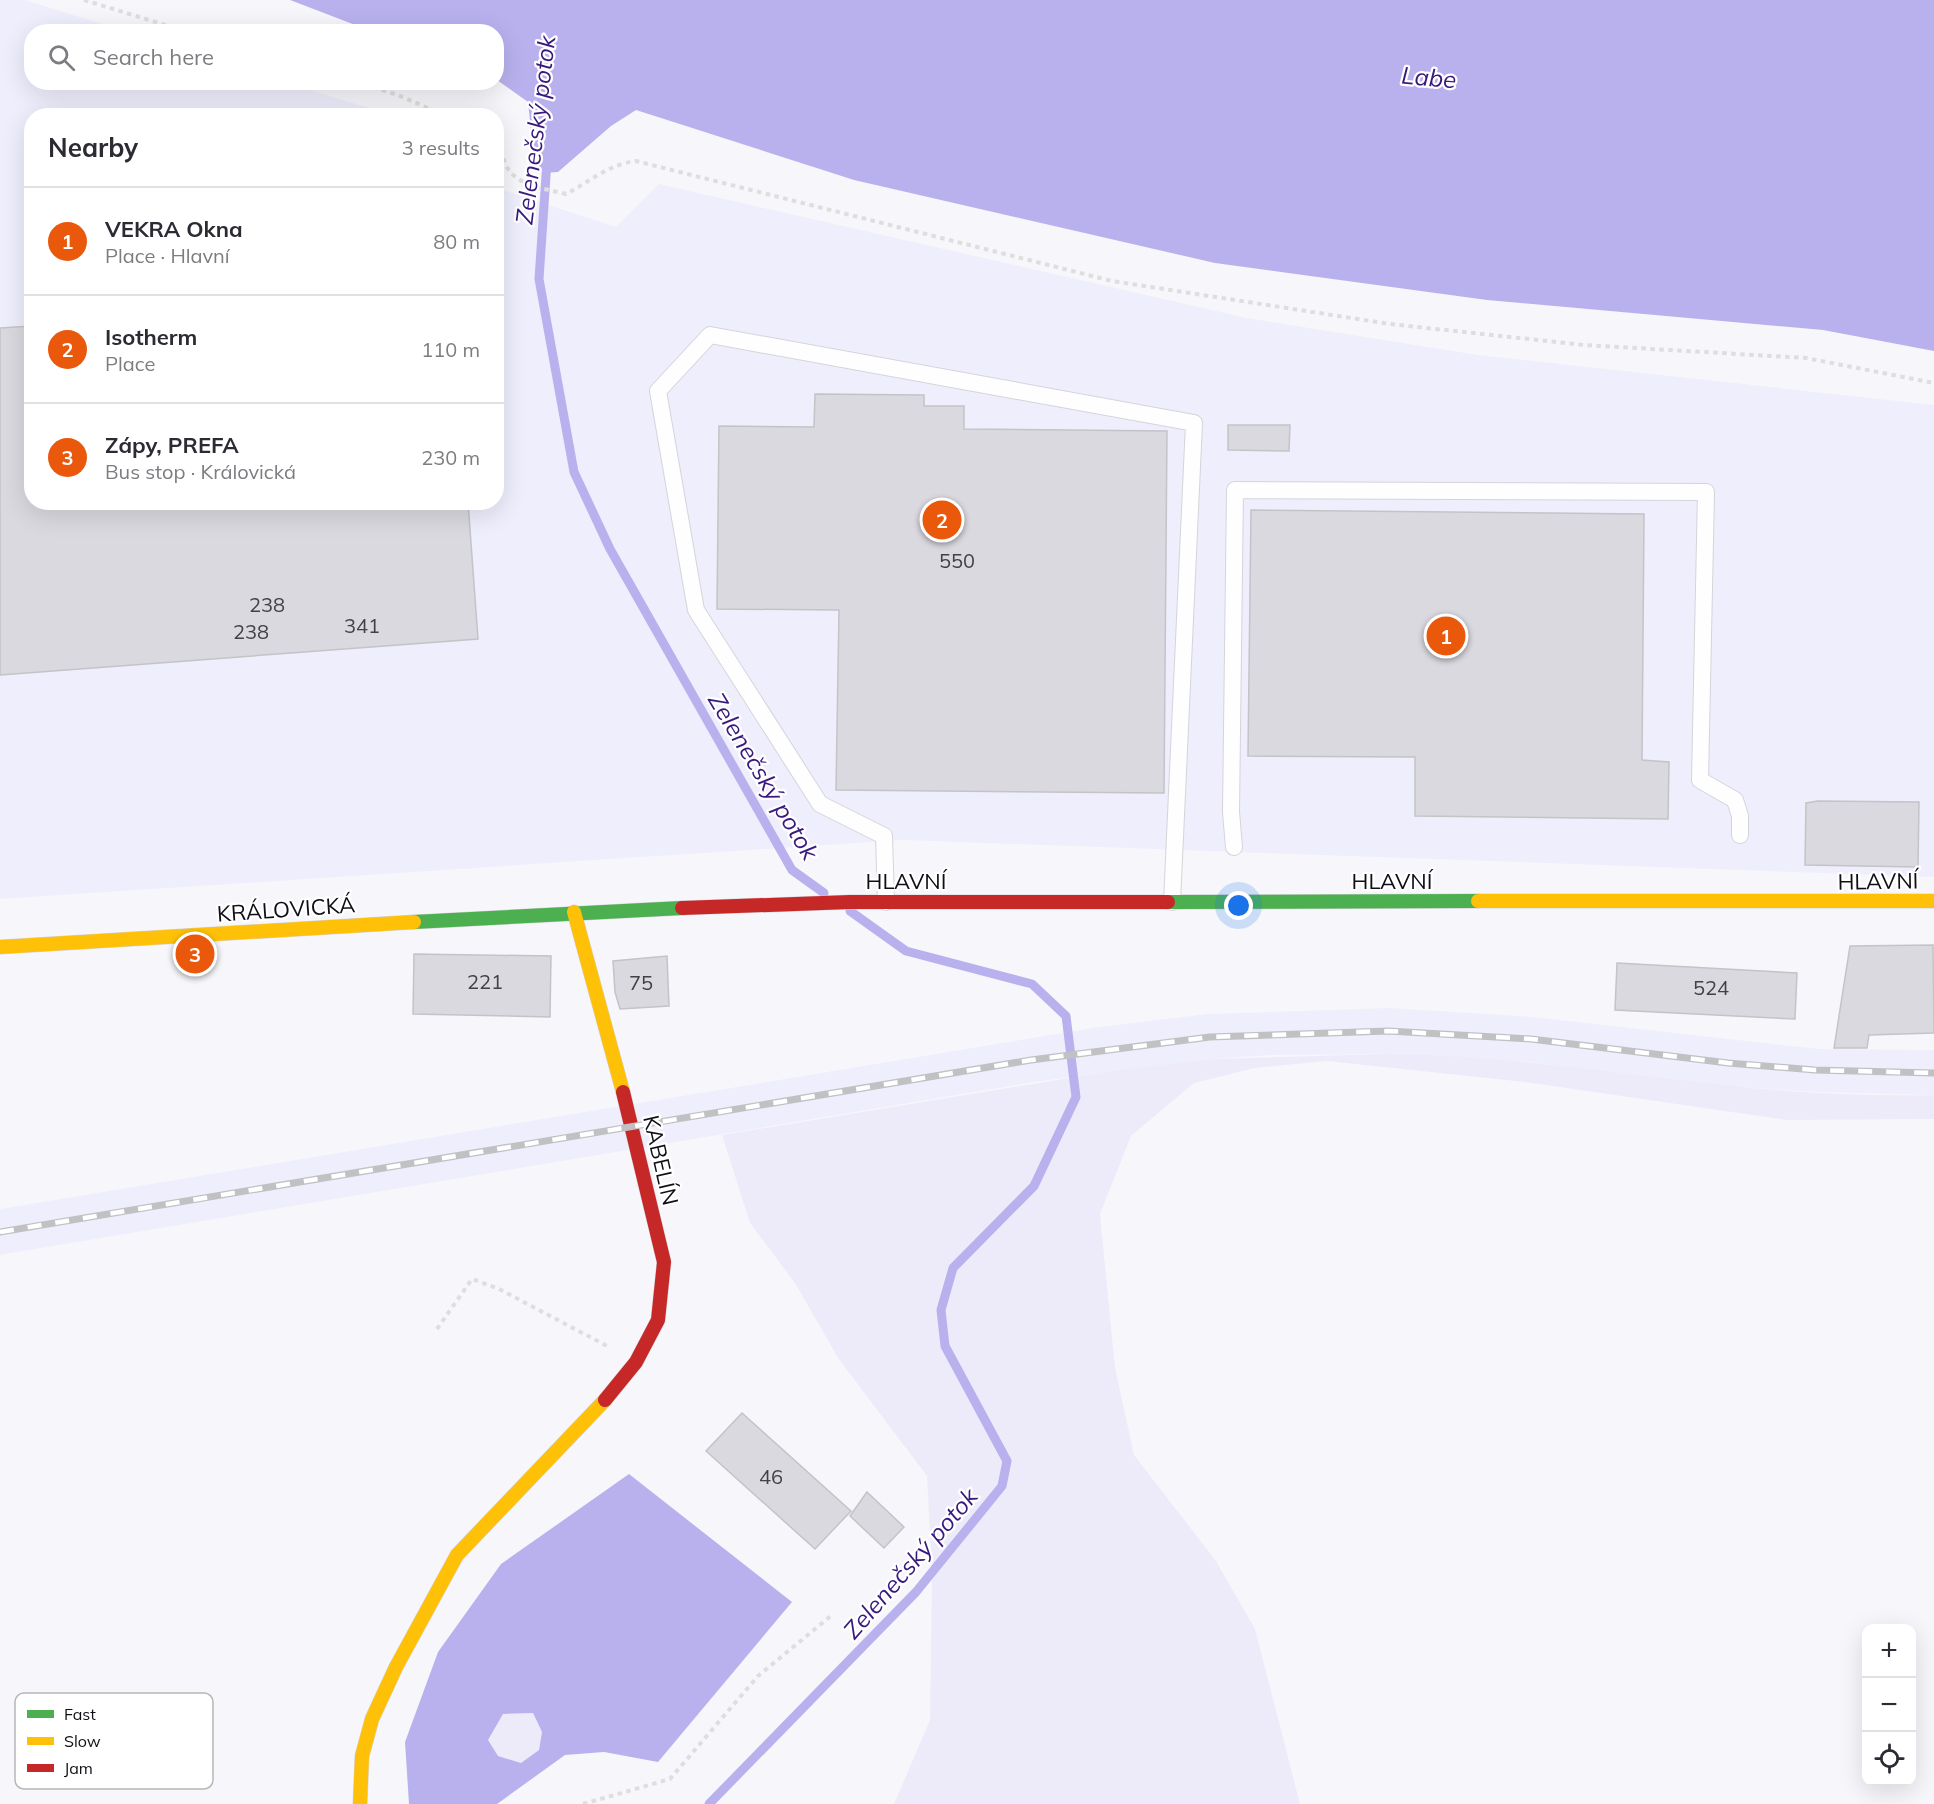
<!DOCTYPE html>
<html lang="en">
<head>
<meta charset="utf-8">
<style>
  :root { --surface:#fff; --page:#f7f7f7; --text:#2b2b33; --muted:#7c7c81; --line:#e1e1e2; --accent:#ea580c }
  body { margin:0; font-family:Mulish,sans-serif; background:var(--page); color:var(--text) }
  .controls { position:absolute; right:18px; bottom:18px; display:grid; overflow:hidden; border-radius:12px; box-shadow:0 6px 24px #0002 }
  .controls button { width:54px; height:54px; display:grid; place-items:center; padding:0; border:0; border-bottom:2px solid var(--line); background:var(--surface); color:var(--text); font:30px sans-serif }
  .you { position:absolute; left:1239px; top:906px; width:21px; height:21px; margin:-15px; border:4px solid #fff; border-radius:50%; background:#1a73e8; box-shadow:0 0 0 9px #1a73e833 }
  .badge { display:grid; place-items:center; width:39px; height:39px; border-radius:50%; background:var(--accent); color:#fff; font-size:20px; font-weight:700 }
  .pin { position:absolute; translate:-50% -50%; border:3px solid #fff; box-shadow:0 2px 6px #0006 }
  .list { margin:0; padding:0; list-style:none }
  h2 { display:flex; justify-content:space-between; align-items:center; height:78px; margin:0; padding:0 24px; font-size:26px }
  h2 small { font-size:20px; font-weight:400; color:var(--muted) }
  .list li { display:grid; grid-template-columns:39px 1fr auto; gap:18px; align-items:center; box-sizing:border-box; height:108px; padding:0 24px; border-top:2px solid var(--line) }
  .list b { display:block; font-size:22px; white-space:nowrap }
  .list p { margin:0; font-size:20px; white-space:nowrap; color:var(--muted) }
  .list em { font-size:20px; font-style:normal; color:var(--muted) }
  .icon { flex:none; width:33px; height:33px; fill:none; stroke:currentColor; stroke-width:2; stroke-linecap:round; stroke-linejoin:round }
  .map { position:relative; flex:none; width:1934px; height:1804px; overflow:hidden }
  .search { position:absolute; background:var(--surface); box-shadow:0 6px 24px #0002; left:24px; top:24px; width:480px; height:66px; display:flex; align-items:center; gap:15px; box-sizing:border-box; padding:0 21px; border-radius:24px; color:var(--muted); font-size:22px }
  .panel { position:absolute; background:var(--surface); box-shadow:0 6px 24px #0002; left:24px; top:108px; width:480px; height:402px; border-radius:24px }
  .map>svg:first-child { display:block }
  .built { fill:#efeefc }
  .green { fill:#edebfa }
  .water { fill:#b9b1ee; fill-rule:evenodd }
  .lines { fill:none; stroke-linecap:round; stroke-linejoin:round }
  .stream { stroke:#b9b1ee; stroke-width:9 }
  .building { fill:#dad9df; stroke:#c3c3c8; stroke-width:1.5 }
  .lane-casing { stroke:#d5d4da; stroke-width:18 }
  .fast-casing { stroke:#d5d4da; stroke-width:15 }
  .slow-casing { stroke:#d5d4da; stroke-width:15 }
  .jam-casing { stroke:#d5d4da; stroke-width:15 }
  .path { stroke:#dededf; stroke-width:4; stroke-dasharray:4.5 4.5; stroke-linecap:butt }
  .lane { stroke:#fefefe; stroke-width:16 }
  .fast { stroke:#4caf50; stroke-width:14 }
  .slow { stroke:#ffc107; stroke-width:14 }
  .jam { stroke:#c62828; stroke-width:14 }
  .rail-casing { stroke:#c1c1c3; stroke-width:7 }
  .rail { stroke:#fff; stroke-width:4.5; stroke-dasharray:14; stroke-linecap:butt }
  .labels { text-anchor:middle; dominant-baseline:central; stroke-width:4.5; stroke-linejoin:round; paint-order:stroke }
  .number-label { font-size:20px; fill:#414147 }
  .street-label { font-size:22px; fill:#0e0e14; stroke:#fff }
  .water-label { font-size:24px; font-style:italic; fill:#38197d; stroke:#fff }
  .key { fill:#fff; stroke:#b7b7b8; stroke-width:1.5 }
  .key-label { font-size:16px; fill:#0e0e14 }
</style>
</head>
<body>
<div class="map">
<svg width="1934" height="1804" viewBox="0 0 1934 1804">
  <rect width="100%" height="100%" fill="#f7f7fb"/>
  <path class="built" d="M0,0H25L125,31L32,32V82L287,83L392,115L32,116V502H496L497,175L503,190L616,227L659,184L1247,318L1478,355L1934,405V877L903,840L0,899Z
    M1389,1008L1533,1017L1819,1049L1934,1050V1095L1814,1092L1726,1086L1528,1062L1399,1054L1272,1055L1212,1059L1034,1082L0,1255V1209L1099,1027L1208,1014Z"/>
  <path class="green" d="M1388,1054C1501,1055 1612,1073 1724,1085C1794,1093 1864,1096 1934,1095V1119L1787,1120L1525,1082L1327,1061L1255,1068L1194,1083L1131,1136L1100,1214L1115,1368L1134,1455L1216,1561L1255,1629L1300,1804H894L930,1720L932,1574L927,1476L838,1358L795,1283L750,1223L722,1135L1105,1072L1212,1059Z
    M533,1713L542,1732L539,1750L521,1763L498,1756L487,1740L503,1714Z"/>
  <path class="water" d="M290,0H1934V351L1823,330L1487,300L1215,263L854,180L636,110L611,126L558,172L545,173L534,160L528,102L497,80L496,32L371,31Z
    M629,1474L792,1602L658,1762L604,1752L565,1755L497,1804H409L405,1742L438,1652L501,1564ZM533,1713L542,1732L539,1750L521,1763L498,1756L488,1740L503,1714Z"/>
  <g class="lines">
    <path class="stream" d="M547,161L539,279L574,472L610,549L792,870L824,893
      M709,1804L916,1592L1002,1486L1007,1461L945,1346L941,1310L953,1268L1034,1186L1076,1097L1066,1016L1032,984L906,951L850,911"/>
  </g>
  <path class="building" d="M32,326V502H468L478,639L0,675V328Z
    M815,394L924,395V406H964V429L1167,431L1164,793L836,790L839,610L717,609L719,426L814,427Z
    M1228,425H1290L1289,451L1228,450Z
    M1251,510L1644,514L1642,760L1669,762L1668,819L1415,816V757L1248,756Z
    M1818,801L1919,802L1918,867L1805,865L1806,803Z
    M1933,945L1934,1033L1869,1035L1867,1048H1834L1850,946Z
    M414,954L551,956L550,1017L413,1014Z
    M667,956L669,1006L620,1009L615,992L613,961Z
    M1617,963L1797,973L1795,1019L1615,1010Z
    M742,1413L851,1511L815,1549L706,1451Z
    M867,1492L904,1527L884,1548L850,1516Z"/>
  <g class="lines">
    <defs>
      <path id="lane" d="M1234,847L1231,812L1235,490L1706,492L1700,780L1735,800L1740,816V835
        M886,902L884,836L820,804L696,610L658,391L710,335L1194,423L1172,902"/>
      <path id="fast" d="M1168,902L1478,901
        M414,922L682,908"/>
      <path id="slow" d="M1478,901H1934
        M574,912L623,1092
        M0,947L414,922
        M360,1804L362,1756L372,1719L396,1667L457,1555L605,1400"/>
      <path id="jam" d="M682,908L850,902H1168
        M605,1400L636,1362L658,1320L664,1262L623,1092"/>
    </defs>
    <use href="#lane" class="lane-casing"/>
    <use href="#fast" class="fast-casing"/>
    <use href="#slow" class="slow-casing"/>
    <use href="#jam" class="jam-casing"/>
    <path class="path" d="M84,0L188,32
      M356,82L398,95L446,116
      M496,142C502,150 502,156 506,165C515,186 547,189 566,194C589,182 609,164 636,161L1112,281L1390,324L1584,345L1806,358L1934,383
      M437,1329L472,1279L499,1289L609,1347
      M583,1804L670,1779L758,1676L832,1615"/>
    <use href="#lane" class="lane"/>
    <use href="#fast" class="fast"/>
    <use href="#slow" class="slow"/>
    <use href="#jam" class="jam"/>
    <defs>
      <path id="rail" d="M0,1232L1031,1060L1210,1037L1388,1031L1531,1039L1728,1063L1815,1070L1934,1073"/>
    </defs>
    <use href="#rail" class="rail-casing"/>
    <use href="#rail" class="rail"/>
  </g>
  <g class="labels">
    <g class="number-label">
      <text x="957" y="560">550</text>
      <text x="267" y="604">238</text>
      <text x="362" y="625">341</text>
      <text x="251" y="631">238</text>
      <text x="485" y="981">221</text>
      <text x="641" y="982">75</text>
      <text x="1711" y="987">524</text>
      <text x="771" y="1476">46</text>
    </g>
    <g class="street-label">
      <text x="906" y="881">HLAVNÍ</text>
      <text x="1392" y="881">HLAVNÍ</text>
      <text transform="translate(1878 881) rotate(-1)">HLAVNÍ</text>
      <text transform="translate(286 909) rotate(-4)">KRÁLOVICKÁ</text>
      <text transform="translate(661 1160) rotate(77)">KABELÍN</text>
    </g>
    <g class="water-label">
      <text transform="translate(1429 77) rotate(5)">Labe</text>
      <text transform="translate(535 130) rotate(-83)">Zelenečský potok</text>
      <text transform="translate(764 776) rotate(59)">Zelenečský potok</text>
      <text transform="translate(910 1563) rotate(-49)">Zelenečský potok</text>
    </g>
  </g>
  <rect x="15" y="1693" width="198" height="96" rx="9" class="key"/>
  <rect x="27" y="1710" width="27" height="8" fill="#4caf50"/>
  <rect x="27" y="1737" width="27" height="8" fill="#ffc107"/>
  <rect x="27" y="1764" width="27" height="8" fill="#c62828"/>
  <g class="key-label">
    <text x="64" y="1720">Fast</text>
    <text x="64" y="1747">Slow</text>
    <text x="64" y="1774">Jam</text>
  </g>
</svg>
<div class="controls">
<button>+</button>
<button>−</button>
<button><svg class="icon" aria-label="locate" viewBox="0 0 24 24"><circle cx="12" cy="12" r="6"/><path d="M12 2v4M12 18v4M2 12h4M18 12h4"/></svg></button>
</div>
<div class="you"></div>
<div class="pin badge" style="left:1446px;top:636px">1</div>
<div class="pin badge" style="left:942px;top:520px">2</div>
<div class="pin badge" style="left:195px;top:954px">3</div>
<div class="search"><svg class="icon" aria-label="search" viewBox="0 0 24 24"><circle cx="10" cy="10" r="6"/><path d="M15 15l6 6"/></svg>Search here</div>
<section class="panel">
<h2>Nearby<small>3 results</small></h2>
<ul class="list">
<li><span class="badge">1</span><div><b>VEKRA Okna</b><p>Place · Hlavní</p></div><em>80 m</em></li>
<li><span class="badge">2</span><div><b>Isotherm</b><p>Place</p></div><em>110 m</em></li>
<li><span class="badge">3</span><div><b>Zápy, PREFA</b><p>Bus stop · Královická</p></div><em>230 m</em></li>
</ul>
</section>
</div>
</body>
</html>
